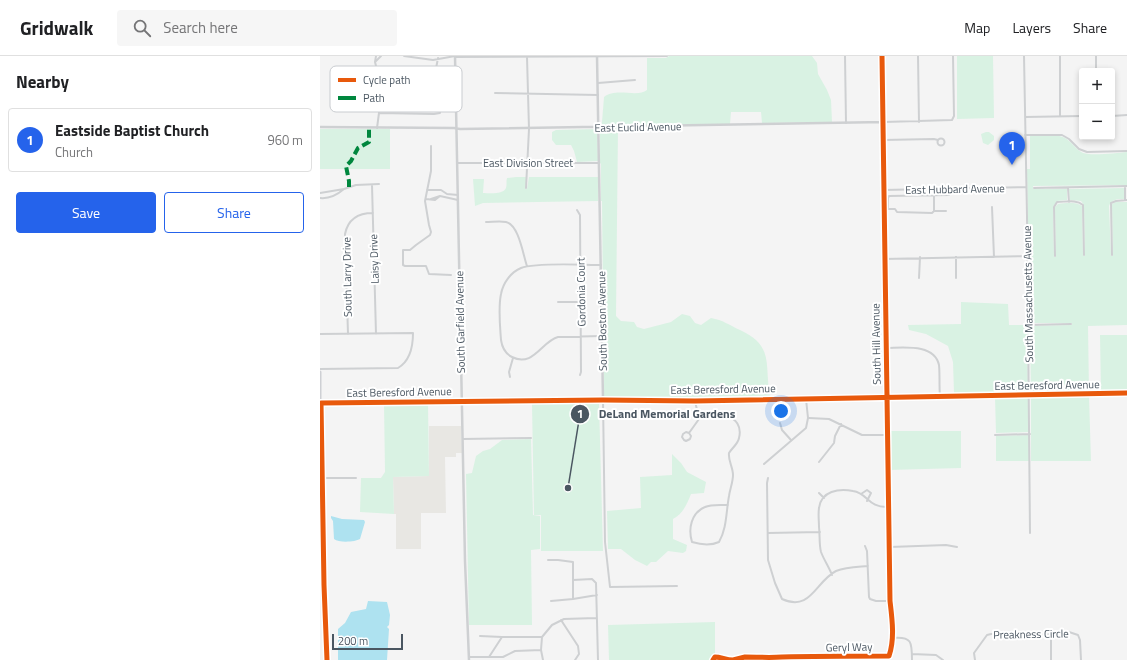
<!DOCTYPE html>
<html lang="en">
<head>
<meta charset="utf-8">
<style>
  :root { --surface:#fff; --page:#f6f6f6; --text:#202124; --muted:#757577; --line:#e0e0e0; --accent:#2563eb }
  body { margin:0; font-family:"Titillium Web",sans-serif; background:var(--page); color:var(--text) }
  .controls { position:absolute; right:12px; top:12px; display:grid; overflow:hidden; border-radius:4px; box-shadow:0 2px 6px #0003 }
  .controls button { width:36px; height:36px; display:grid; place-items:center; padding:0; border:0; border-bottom:1px solid var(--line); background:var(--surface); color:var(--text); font:20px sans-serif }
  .scale { position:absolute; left:12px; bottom:10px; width:71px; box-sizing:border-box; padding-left:4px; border:2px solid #4a5661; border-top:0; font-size:11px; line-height:14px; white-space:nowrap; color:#4a5661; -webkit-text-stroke:3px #fff; paint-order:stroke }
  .you { position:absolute; left:461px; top:355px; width:14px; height:14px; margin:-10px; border:3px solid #fff; border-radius:50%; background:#1a73e8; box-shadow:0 0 0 6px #1a73e833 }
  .badge { display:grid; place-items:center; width:26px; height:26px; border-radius:50%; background:var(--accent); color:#fff; font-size:13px; font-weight:700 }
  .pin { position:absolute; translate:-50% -33px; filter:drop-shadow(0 1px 2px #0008) }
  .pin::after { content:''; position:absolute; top:21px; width:14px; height:12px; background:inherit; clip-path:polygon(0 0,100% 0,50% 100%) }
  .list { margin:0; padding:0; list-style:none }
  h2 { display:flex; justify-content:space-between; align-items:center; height:52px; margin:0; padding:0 16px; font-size:17px }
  h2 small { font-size:13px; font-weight:400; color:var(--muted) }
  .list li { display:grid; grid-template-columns:26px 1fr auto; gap:12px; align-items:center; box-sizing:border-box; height:64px; margin:0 8px 8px; padding:0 8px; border:1px solid var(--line); border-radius:4px }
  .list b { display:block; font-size:15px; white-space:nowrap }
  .list p { margin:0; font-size:13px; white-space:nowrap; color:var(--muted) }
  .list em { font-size:13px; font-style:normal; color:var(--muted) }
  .actions { display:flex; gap:8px; padding:12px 16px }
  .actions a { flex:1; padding:9px 0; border:1px solid var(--accent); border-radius:4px; text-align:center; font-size:14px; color:var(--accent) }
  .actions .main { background:var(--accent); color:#fff }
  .icon { flex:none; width:22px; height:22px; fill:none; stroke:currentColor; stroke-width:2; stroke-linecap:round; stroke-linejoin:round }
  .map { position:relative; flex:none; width:807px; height:604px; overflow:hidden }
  header { display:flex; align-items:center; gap:24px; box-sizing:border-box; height:56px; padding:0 20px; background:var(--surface); border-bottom:1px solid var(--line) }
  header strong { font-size:19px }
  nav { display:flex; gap:22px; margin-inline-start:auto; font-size:14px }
  .search { width:280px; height:36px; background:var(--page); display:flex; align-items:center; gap:10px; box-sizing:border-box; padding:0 14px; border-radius:4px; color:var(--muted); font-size:15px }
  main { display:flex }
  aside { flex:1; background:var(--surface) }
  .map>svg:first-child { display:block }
  .commercial { fill:#e8e7e3 }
  .green { fill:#d9f2e3 }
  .water { fill:#aee2f0 }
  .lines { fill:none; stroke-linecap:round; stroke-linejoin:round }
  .minor { stroke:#ced0d2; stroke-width:2 }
  .tertiary { stroke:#ced0d2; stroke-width:2.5 }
  .secondary { stroke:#ced0d4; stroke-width:3 }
  .quiet { stroke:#00873e; stroke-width:4; stroke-dasharray:8 4; stroke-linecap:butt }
  .cycleway-casing { stroke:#fff; stroke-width:8 }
  .cycleway { stroke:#e8590c; stroke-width:5 }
  .labels { text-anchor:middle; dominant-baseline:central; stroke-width:4; stroke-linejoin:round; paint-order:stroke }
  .street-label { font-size:11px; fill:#4a5661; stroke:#fff }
  .key { fill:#fff; stroke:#c9ccd0; stroke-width:1 }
  .key-label { font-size:11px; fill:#4a5661 }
  .leader { fill:none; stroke:#4a5661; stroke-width:1.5 }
  .callout-dot { fill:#4a5661; stroke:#fff; stroke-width:1.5 }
  .mark-label { font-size:12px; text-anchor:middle; font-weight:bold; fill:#fff }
  .callout-label { font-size:12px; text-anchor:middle; font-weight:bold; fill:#4a5661; stroke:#fff; stroke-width:4; stroke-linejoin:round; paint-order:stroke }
</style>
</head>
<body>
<header>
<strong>Gridwalk</strong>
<div class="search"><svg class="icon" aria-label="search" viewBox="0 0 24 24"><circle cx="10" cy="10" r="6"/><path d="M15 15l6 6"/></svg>Search here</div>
<nav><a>Map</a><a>Layers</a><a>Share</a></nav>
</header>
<main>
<aside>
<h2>Nearby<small></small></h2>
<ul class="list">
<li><span class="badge">1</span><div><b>Eastside Baptist Church</b><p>Church</p></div><em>960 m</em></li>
</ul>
<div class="actions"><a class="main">Save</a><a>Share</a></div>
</aside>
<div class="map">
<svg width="807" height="604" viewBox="0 0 807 604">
  <rect width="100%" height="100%" fill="#f4f4f4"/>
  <path class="commercial" d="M109,370H141L142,397H136V401H125L126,457H101V493H76V458H74L73,421L109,420Z
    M0,420H2L3,494H0Z"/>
  <path class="green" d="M349,0H492L497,7L498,18L507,34L511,44L512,66L442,67L441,56H411L410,68L279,69L282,66L284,41C296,31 317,42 327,34V2H346Z
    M637,0H673L674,62L637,63Z
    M298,72L296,260L301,265L314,266L317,271L324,273L351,266L362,258L370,260L375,267L381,269L391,262C403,264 409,269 420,274C455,290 444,309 450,340L284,342L282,145H281V108L280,107V73Z
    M0,73H70V113H0Z
    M277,73L278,105L257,106L254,95L251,89H236L232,84V76L236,74Z
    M666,76H669L674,80V84L668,89L663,87L661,78Z
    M710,80C722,80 740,76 749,85C754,89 757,94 763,97C772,100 797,97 807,96V129L713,130V133H747V144L737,145L733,151L734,201H736L735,151L738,148C745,147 755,145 762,150L763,200H765L764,149L761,145L750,144L749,133L804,132V143C798,143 791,143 789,150L791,200H793L792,148L796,146H807V269L768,270L769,337L711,338L710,270L752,269V267H710L707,113H710Z
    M196,121H207L205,133H207L209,121H278V145L163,147L155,150L153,123H164L163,137C169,137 183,139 186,132C187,129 186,126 187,122Z
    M641,246L688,248L689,269H707L708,337H634L633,306L628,290L606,278L589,274L588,269L641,268Z
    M780,279H807V335L781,336Z
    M769,340L771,405H711V341Z
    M675,341H708L709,376L676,377Z
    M108,347L109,420L73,421L74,458L40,456L41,422H61L65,416L64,348Z
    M271,347H279L283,495H221V459H214L212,348Z
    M569,375H641V412L569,414Z
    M709,379V405H676V380Z
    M211,383L213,459L220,460V493L211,494L212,569H149L146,418L152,417L156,400L163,395L170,393L182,384Z
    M352,398L361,407L367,416L386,426L384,437L371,438C367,448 363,458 353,463V483L367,489L366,495L363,497L348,495L336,506H331L327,510L315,504L301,493H288L287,455L321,452L320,421L352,419Z
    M395,566V600L392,604H289L288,569Z"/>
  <path class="water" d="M11,460L22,463L44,464L45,466L40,483C35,486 19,487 14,483L13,465L11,462Z
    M48,545L67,546L70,559L69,569L67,571L69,573L67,604H18V573L25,567L31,556L46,553Z"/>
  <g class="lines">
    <path class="minor" d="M56,0L55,6L62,34L57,72
      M84,0L113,4L135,0
      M525,0L526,67
      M598,0L599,66
      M704,0L707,160L710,477
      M135,1L347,0
      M55,6L61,0
      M776,15V0
      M278,27L315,24
      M175,37L278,39
      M59,57L114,58L120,57L114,23L118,2
      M740,60V0
      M792,60L807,59
      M705,61L762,60
      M564,66L632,64L634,60L633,0
      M705,79H742L749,83L759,93L767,96L807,95
      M617.5 86a3.5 3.5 0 1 1 7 0a3.5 3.5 0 1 1-7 0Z
      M563,84L614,83L618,84
      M111,90V115L105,145L109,169L111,176L110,179L96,189L90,194H83V209L85,210H106L109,218L131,219
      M138,107H279
      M52,129L56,278
      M805,131V144
      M206,132L209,73L207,1
      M714,132L807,130
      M748,132L749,146
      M24,133L36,129L59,128
      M614,133V155
      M107,134H121L127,138L138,139
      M563,134L706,131
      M0,137L24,133C17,139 9,143 0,142
      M106,143L115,144L120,140
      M111,143L120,140L138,144
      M672,151L674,201
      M564,153H575L577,156L612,157L614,155H626
      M568,153V142L569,140L629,139
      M257,154L260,159L261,316L260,319
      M166,166C172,166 180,165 186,166C199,169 203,199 207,210
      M792,199L791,147L796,145L807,144
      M735,200L734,151L737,146C746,146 756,143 763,149L764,199
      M636,201V222
      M564,203L708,200
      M281,209C263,209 216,206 201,212C191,216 183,227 181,238C178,252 180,269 181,284C182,291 186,298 192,301C213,312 222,285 238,281L282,280
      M599,222L600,201
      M238,246H261
      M709,269L751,268
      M0,278L93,277C93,289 90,305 78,312L0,313
      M28,278L25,178C28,163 38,157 53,157
      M566,292C582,292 614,287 619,309C620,319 619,330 620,340
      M190,321L189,316L193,302
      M283,344L285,486L290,531L357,530
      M489,362L509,363L542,379H568
      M379,363C394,353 425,358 419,382C418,388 412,392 409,397C408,405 413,411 413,419C413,426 410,433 409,440C406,456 407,472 399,486C390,490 382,489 372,486C368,473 371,457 385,451C391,448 401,449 408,449
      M460,367L462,374L471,384
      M369,377L366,376L363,378L362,381L364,384L366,385L370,383L371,380L369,377L379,363L375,345
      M675,379L710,378
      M143,383L211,382
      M499,406L514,387L515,380L521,368
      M444,408L486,372L488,362L486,343
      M3,422H36
      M448,422L447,427L448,504L455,527L462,543C491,556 495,526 516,515C526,511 537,511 548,510
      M499,437L504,442
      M541,438L547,434L551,437L547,445
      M448,477L500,476
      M545,490L547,495L549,541L550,543L556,545H570
      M570,491L626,489L637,491
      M228,504H238L253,506V543L231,545
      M512,519C509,511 504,504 501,496C499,488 500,479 499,471C499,465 498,458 499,452C501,435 519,432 533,435C548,437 548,452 568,451
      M253,524L272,523L276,527L278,604
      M253,543L277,539
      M241,564L258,590L259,598L255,604
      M731,578V604
      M160,580L182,581
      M222,581L221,594L223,604
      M572,582C592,580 592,586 592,604
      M592,598L616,599L623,604
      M149,601H183L195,595L221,594
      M169,601L182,581H222L232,569L244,563L276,562
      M393,604L395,601C401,601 406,604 413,604C417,603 421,602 425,601C437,601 449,602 462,601C497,600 533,600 569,600L572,582L570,545L566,341
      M469,604L482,603L488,601
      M655,604L654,597L667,579L671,578L695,577L708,579L731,578L749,576L758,579L760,584L761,604"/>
    <path class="tertiary" d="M135,0L145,505L149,604
      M277,0L283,344
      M562,0L566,341
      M0,71L134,72L140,73L564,66
      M7,604L4,529L1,347L283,344L375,345L807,337"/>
    <path class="secondary" d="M0,316V347"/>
    <path class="quiet" d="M29,131V125L26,110L31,105L38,92L49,86V72"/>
    <defs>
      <path id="cycleway" d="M7,604L4,529L1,347L283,344L375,345L807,337
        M393,604L395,601C401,601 406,604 413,604C417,603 421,602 425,601C437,601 449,602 462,601C497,600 533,600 569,600C575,583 572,562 570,545L562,0"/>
    </defs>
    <use href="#cycleway" class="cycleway-casing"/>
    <use href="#cycleway" class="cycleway"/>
  </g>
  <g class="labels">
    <g class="street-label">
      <text transform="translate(318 71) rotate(-1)">East Euclid Avenue</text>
      <text x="208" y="107">East Division Street</text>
      <text transform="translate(635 133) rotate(-1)">East Hubbard Avenue</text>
      <text transform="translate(54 203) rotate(-92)">Laisy Drive</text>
      <text transform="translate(27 221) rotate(-91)">South Larry Drive</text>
      <text transform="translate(261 236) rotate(-91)">Gordonia Court</text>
      <text transform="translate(708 238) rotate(-91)">South Massachusetts Avenue</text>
      <text transform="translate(282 265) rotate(-91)">South Boston Avenue</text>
      <text transform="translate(140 266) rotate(-91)">South Garfield Avenue</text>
      <text transform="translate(556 288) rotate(-91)">South Hill Avenue</text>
      <text transform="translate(727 329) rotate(-1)">East Beresford Avenue</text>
      <text transform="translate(403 333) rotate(-1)">East Beresford Avenue</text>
      <text transform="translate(79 336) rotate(-1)">East Beresford Avenue</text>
      <text transform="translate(711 578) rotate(-1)">Preakness Circle</text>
      <text transform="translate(529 591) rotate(-1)">Geryl Way</text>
    </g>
  </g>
  <rect x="10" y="10" width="132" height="46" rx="6" class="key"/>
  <rect x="18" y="22" width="18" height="4" fill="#e8590c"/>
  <rect x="18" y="40" width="18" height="4" fill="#00873e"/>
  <g class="key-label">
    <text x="43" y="28">Cycle path</text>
    <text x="43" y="46">Path</text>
  </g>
  <path class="leader" d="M248 432L260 358"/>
  <g class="callout-dot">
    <circle cx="248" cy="432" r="4"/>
    <circle cx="260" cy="358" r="10"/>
  </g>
  <g class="mark-label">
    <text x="260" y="362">1</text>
  </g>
  <g class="callout-label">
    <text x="347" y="362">DeLand Memorial Gardens</text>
  </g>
</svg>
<div class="controls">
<button>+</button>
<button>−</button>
</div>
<div class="scale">200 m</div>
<div class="you"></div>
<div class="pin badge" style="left:692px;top:109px">1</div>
</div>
</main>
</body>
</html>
